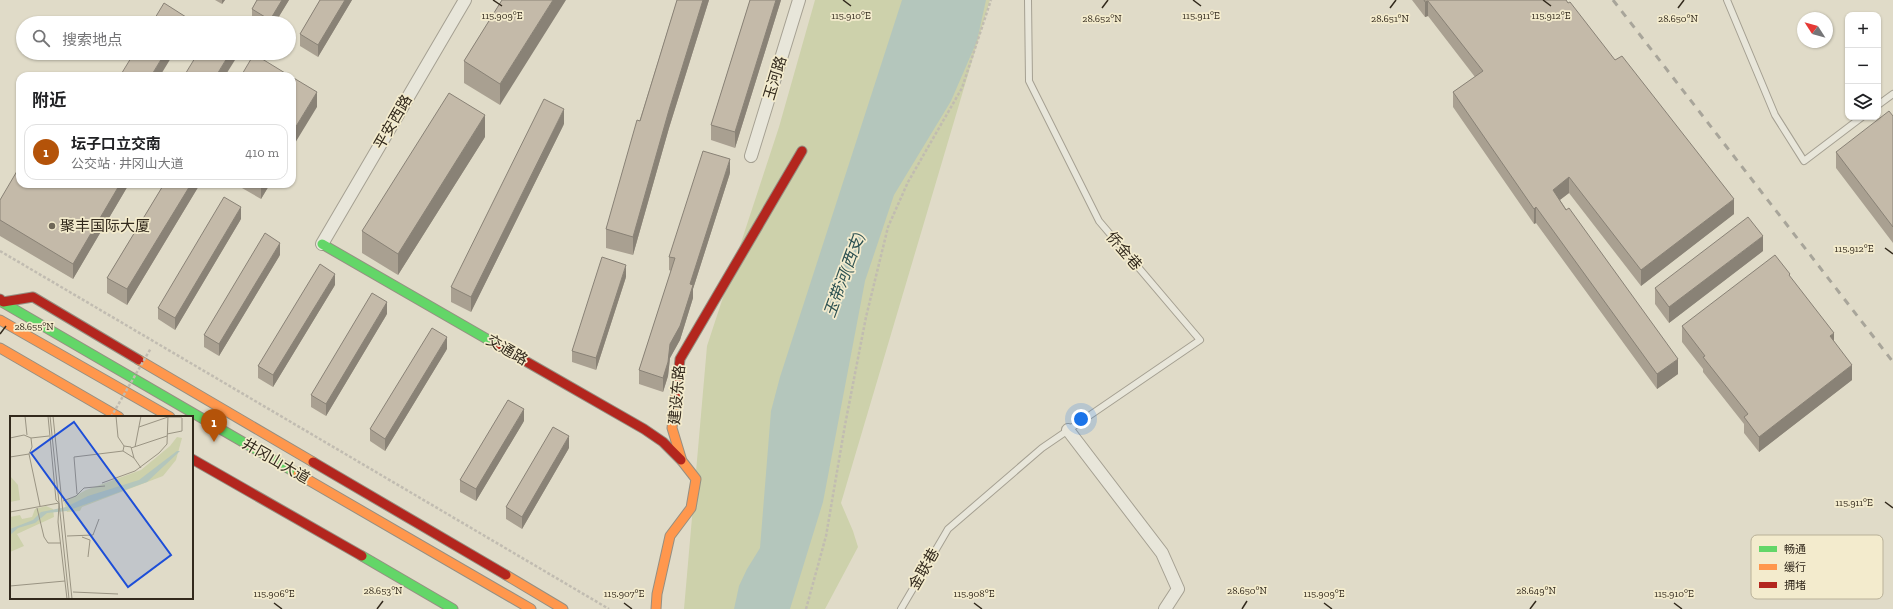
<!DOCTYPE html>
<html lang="zh">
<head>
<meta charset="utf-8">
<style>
  :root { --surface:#fff; --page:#f6f6f6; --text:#202124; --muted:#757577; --line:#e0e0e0; --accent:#b45309 }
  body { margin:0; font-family:"Zilla Slab","Noto Sans SC",serif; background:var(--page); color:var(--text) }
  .controls { position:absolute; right:12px; top:12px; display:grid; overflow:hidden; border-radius:8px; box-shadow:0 1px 3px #0004 }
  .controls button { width:36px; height:36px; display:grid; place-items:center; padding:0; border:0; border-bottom:1px solid var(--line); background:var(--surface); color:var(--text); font:20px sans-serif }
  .compass { position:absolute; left:1797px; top:12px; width:36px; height:36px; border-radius:50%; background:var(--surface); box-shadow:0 1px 3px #0004; rotate:306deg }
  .you { position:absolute; left:1081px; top:419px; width:14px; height:14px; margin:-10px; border:3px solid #fff; border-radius:50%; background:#1a73e8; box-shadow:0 0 0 6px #1a73e833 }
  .badge { display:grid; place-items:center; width:26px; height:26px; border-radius:50%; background:var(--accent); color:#fff; font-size:13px; font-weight:700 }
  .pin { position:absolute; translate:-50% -33px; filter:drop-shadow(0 1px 2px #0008) }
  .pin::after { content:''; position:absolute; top:21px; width:14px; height:12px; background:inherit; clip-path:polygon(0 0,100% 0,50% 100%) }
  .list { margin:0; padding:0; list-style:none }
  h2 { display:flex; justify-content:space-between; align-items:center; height:52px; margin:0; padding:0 16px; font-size:17px }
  h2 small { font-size:13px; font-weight:400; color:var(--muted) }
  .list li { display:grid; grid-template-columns:26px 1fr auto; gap:12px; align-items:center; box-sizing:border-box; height:56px; margin:0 8px 8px; padding:0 8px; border:1px solid var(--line); border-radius:12px }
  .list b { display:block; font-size:15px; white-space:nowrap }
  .list p { margin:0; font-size:13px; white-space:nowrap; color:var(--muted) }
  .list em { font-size:13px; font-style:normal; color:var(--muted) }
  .icon { flex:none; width:22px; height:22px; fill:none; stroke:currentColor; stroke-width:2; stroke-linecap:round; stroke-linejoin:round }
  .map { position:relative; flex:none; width:1893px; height:609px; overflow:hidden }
  .search { position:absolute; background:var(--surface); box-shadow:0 1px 3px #0004; left:16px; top:16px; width:280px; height:44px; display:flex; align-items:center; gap:10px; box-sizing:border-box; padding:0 14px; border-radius:22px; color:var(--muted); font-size:15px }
  .panel { position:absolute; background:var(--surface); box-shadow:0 1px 3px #0004; left:16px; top:72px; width:280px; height:116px; border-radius:12px }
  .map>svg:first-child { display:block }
  .green { fill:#cdd1ab }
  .water { fill:#b4c6bc }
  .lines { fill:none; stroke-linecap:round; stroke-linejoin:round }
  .lane-casing { stroke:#a5a092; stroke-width:8 }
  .street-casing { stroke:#a5a092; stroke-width:14 }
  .fast-casing { stroke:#958f82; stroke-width:11 }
  .slow-casing { stroke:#958f82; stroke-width:11 }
  .jam-casing { stroke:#958f82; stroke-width:11 }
  .path { stroke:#c1bcb1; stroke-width:2.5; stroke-dasharray:3 2; stroke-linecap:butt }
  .lane { stroke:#e8e6da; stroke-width:6 }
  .street { stroke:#e8e6da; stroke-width:12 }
  .fast { stroke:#63d668; stroke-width:9 }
  .slow { stroke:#ff974d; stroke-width:9 }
  .jam { stroke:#b3261e; stroke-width:9 }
  .rail { stroke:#a8a59a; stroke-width:3; stroke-dasharray:7 7; stroke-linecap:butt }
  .path-bridge { stroke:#c1bcb1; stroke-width:2.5; stroke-dasharray:3 2; stroke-linecap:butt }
  .wall { fill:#a9a091 }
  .shaded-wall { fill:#898276 }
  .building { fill:#c4baa9; stroke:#898276 }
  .ticks { fill:none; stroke:#32291c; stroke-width:1.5 }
  .poi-dot { fill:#6f6758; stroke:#f3ebcd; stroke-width:1.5 }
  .labels { text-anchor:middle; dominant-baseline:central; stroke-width:3.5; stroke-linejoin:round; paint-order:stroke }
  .street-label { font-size:15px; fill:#32291c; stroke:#f3ebcd }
  .poi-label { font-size:15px; fill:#32291c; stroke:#f3ebcd; text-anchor:start }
  .water-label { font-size:16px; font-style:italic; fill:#2b5051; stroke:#f3ebcd }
  .inset-road { fill:none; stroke:#9a9483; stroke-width:1 }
  .view { fill:#1d4ed8; fill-opacity:0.15; stroke:#1d4ed8; stroke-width:2 }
  .inset-edge { fill:none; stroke:#32291c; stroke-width:2 }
  .key { fill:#f3ebcd; stroke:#b9b198; stroke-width:1 }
  .key-label { font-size:11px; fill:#32291c }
  .ticks-label { font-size:10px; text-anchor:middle; fill:#32291c; stroke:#f3ebcd; stroke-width:3.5; stroke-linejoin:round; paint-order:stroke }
</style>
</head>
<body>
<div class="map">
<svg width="1893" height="609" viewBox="0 0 1893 609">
  <rect width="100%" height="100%" fill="#e0dbc8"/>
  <path class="green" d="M815,0H990L841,503L853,531L858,547L825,609H684L707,346L779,127Z"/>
  <path class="water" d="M902,0H986L977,41L951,101L894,195L865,281L823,502L790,609H734L739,586L747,569L760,548L771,411L780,377Z"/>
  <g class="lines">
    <defs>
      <path id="lane" d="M1727,0L1775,115L1804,161L1862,117
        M1878,105L1893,94
        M901,609L948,529L1042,448L1200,340L1099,221L1029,81L1028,0"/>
      <path id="street" d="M751,156L799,0
        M322,244L465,0
        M1068,430L1162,553L1178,589L1165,609"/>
      <path id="fast" d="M322,244L499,346
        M0,301L298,474
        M362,556L453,609"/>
      <path id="slow" d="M0,320L170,417
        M0,348L119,417
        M139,360L313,462
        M298,474L531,609
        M506,575L563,609
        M656,609L657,594L670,536L691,508L696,479L682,461L672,428L676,393"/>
      <path id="jam" d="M0,299L3,302L33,297L139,360
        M499,346L644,429L663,442L681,460
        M676,393L680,359L802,151
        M192,459L362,556
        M313,462L506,575"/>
    </defs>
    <use href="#lane" class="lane-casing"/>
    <use href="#street" class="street-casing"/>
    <use href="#fast" class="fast-casing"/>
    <use href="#slow" class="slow-casing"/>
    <use href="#jam" class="jam-casing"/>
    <path class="path" d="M0,251L609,609
      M806,609L826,536L845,425L866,317L888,227L908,182L962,88L991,0"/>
    <use href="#lane" class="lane"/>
    <use href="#street" class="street"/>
    <use href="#fast" class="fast"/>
    <use href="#slow" class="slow"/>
    <use href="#jam" class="jam"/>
    <path class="rail" d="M1613,0L1893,362"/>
    <path class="path-bridge" d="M111,417L151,348"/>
  </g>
  <path class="wall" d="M215,0H225L222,4Z
    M257,0H289L275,23H255L252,21V9Z
    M320,0H352L318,57L300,46V34Z
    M502,0L500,105L464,83V61Z
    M677,0H709L669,128L633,255L606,248V229Z
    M750,0H781L735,148L711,140V125Z
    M1412,0H1566L1734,214L1641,286L1569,193L1560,200L1678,374L1657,389L1536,223L1534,224L1453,107V92L1475,77L1428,16L1425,17Z
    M1893,116V243L1836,168V152Z
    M564,124L471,312L451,302V287Z
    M485,137L398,275L362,253V231Z
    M730,173L693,289V298L680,340L670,358L668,376L663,392L639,384V370L671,271L669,270V257Z
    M20,184H129L73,279L0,236V200Z
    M164,184H200L127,305L107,293V278Z
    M235,184H270L261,199Z
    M241,219L175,330L158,319V308Z
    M1763,251L1669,323L1655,304V288Z
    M280,255L219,356L204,347V335Z
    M626,277L596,370L572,362V351Z
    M1790,277L1834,341L1852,380L1759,452L1744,433V424L1703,372V369L1682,342V326Z
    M335,285L273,387L258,378V366Z
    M387,314L326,416L311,407V395Z
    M447,349L385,451L370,441V429Z
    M524,421L476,501L460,492V480Z
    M569,448L522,529L506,519V507Z"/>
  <path class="shaded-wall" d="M222,0H225L222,4Z
    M282,0H289L275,23H270V20Z
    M345,0H352L318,57V45Z
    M553,0H566L500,105V84Z
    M703,0H709L669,128L633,255V237L669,110Z
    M776,0H781L735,148V132Z
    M1428,1V16L1425,17V2Z
    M186,17V23H183Z
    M165,53H174L160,76H151Z
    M230,53H235V60L225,76H216Z
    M317,92V107L292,148V133Z
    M564,109V124L471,312V297Z
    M485,115V137L398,275V254Z
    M730,159V173L693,289V298L680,340L670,358L668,376L663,392V378L670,344L690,284Z
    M1569,177V193L1553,205V190Z
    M120,184H129L73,279V264Z
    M191,184H200L127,305V289Z
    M261,184H270L261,199Z
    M1734,199V214L1641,286V270Z
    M241,207V219L175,330V318Z
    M1536,207V223L1534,224V209Z
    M1763,236V251L1669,323V307Z
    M280,243V255L219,356V344Z
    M626,265V277L596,370V358Z
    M335,274V285L273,387V375Z
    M387,302V314L326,416V404Z
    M1834,333V348L1830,336Z
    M447,337V349L385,451V439Z
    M1678,359V374L1657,389V374Z
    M1852,365V380L1759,452V437Z
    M524,409V421L476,501V489Z
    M569,436V448L522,529V517Z"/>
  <path class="building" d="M257,0H282L270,20L252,9Z
    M320,0H345L318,45L300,34Z
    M502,0H553L500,84L464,61Z
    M677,0H703L669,110L633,237L606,229L637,120L640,121Z
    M750,0H776L735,132L711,125Z
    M1424,0H1566L1568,3L1570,2L1615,60L1622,56L1734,199L1641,270L1569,177L1553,190L1566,210L1569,208L1678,359L1657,374L1536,207L1534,209L1453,92L1483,71L1428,1L1425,2Z
    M164,3L186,17L183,23H152Z
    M134,53H165L151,76H120Z
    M198,53H230L216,76H184Z
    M254,54L290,76H241Z
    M292,77L317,92L292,133Z
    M449,93L485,115L398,254L362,231Z
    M544,99L564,109L471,297L451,287Z
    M1889,111L1893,116V227L1836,152Z
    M703,151L730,159L690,284L693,285L680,326L670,344L668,362L663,378L639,370L675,258L669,257Z
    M20,166V184H120L73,264L0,220V200Z
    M164,184H191L127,289L107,278Z
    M224,197L241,207L175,318L158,308Z
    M1748,217L1763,236L1669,307L1655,288Z
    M265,233L280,243L219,344L204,335Z
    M1775,255L1790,274L1789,275L1834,333L1830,336L1852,365L1759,437L1744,417L1748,414L1703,357L1705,356L1682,326Z
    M602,257L626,265L596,358L572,351Z
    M320,264L335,274L273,375L258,366Z
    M372,293L387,302L326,404L311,395Z
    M432,328L447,337L385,439L370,429Z
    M508,400L524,409L476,489L460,480Z
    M553,427L569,436L522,517L506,507Z"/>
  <path class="ticks" d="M493,0L502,6M843,0L851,6M1193,0L1201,6M1543,0L1551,6M1102,8L1108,0M1390,8L1396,0M1678,8L1684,0M1885,248L1893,254M0,334L6,326M1885,502L1893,508M274,603L282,609M624,603L632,609M974,603L982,609M1324,603L1332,609M1674,603L1682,609M377,609L383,601M1242,609L1247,601M1530,609L1536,601"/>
  <circle class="poi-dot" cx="52" cy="226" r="4"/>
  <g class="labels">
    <g class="street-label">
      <text transform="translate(775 78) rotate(-73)">玉河路</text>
      <text transform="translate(393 122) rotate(-60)">平安西路</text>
      <text transform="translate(1124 251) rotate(49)">侨金巷</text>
      <text transform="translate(507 350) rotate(30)">交通路</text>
      <text transform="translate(677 395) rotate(-85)">建设东路</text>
      <text transform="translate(276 461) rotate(30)">井冈山大道</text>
      <text transform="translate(924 569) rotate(-60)">金联巷</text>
    </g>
    <g class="poi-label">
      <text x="60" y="226">聚丰国际大厦</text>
    </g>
    <g class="water-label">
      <text transform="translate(844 275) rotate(-70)">玉带河(西支)</text>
    </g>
  </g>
  <g transform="translate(10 416)">
    <rect width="183" height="183" fill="#e0dbc8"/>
    <path d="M167,21L172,22L166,44L153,60L72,91L70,95L57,96L54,86L76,74L131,54L160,30ZM0,60L8,69L10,84L0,86ZM36,90L43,93L44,101L7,118L14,130L0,136V101L10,99L12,103L22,101L25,93Z" fill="#cdd1ab"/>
    <path d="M167,35H170L137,66L57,95L37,97L25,107L8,112L0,119V113L23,104L31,96L56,91L78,80L129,64Z" fill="#b4c6bc"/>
    <path class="inset-road" d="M15,0L17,19M38,0L46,84L49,87L48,106L57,183M40,0L59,183M43,0L62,183M106,0L108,21L114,30L113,35L124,42L121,31L114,30M129,11L158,1H172M157,18L172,15V2M0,22L14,19L21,22L39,20M21,22L22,31L19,38L30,90M125,31L131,0M121,32L157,20M0,41L19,38M124,42L131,52M92,67L125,55L149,37L157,28L158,0M67,78L64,41L113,35M53,85L66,80L74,72L95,70M27,92L34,121L38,127H51M0,96L49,87M57,120L83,119L89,103M72,121L80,124L78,141M0,170L55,165M63,176L108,178"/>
    <path class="view" d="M64,6L161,139L118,171L21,37Z"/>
    <rect width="183" height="183" class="inset-edge"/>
  </g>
  <rect x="1751" y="535" width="132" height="64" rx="6" class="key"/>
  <rect x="1759" y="546" width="18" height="6" fill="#63d668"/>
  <rect x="1759" y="564" width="18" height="6" fill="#ff974d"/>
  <rect x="1759" y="582" width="18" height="6" fill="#b3261e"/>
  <g class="key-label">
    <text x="1784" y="553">畅通</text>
    <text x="1784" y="571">缓行</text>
    <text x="1784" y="589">拥堵</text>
  </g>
  <g class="ticks-label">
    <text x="1201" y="19">115.911°E</text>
    <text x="502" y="19">115.909°E</text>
    <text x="851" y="19">115.910°E</text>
    <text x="1551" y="19">115.912°E</text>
    <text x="1102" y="22">28.652°N</text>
    <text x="1390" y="22">28.651°N</text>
    <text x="1678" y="22">28.650°N</text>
    <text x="1854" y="252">115.912°E</text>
    <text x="34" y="330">28.655°N</text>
    <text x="1854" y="506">115.911°E</text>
    <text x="383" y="594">28.653°N</text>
    <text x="1247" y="594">28.650°N</text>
    <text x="1536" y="594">28.649°N</text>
    <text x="274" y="597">115.906°E</text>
    <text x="624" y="597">115.907°E</text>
    <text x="974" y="597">115.908°E</text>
    <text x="1324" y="597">115.909°E</text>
    <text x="1674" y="597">115.910°E</text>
  </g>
</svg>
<div class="controls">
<button>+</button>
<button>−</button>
<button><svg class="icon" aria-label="layers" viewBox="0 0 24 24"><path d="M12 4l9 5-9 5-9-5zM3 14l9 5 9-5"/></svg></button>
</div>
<svg class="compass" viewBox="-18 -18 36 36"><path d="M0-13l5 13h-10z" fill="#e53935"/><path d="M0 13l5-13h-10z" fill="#757577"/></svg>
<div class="you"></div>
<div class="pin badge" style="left:214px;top:442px">1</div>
<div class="search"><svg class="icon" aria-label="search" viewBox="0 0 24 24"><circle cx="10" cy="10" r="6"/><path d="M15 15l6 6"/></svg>搜索地点</div>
<section class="panel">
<h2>附近<small></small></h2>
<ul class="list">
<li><span class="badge">1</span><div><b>坛子口立交南</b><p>公交站 · 井冈山大道</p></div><em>410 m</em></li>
</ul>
</section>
</div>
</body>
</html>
